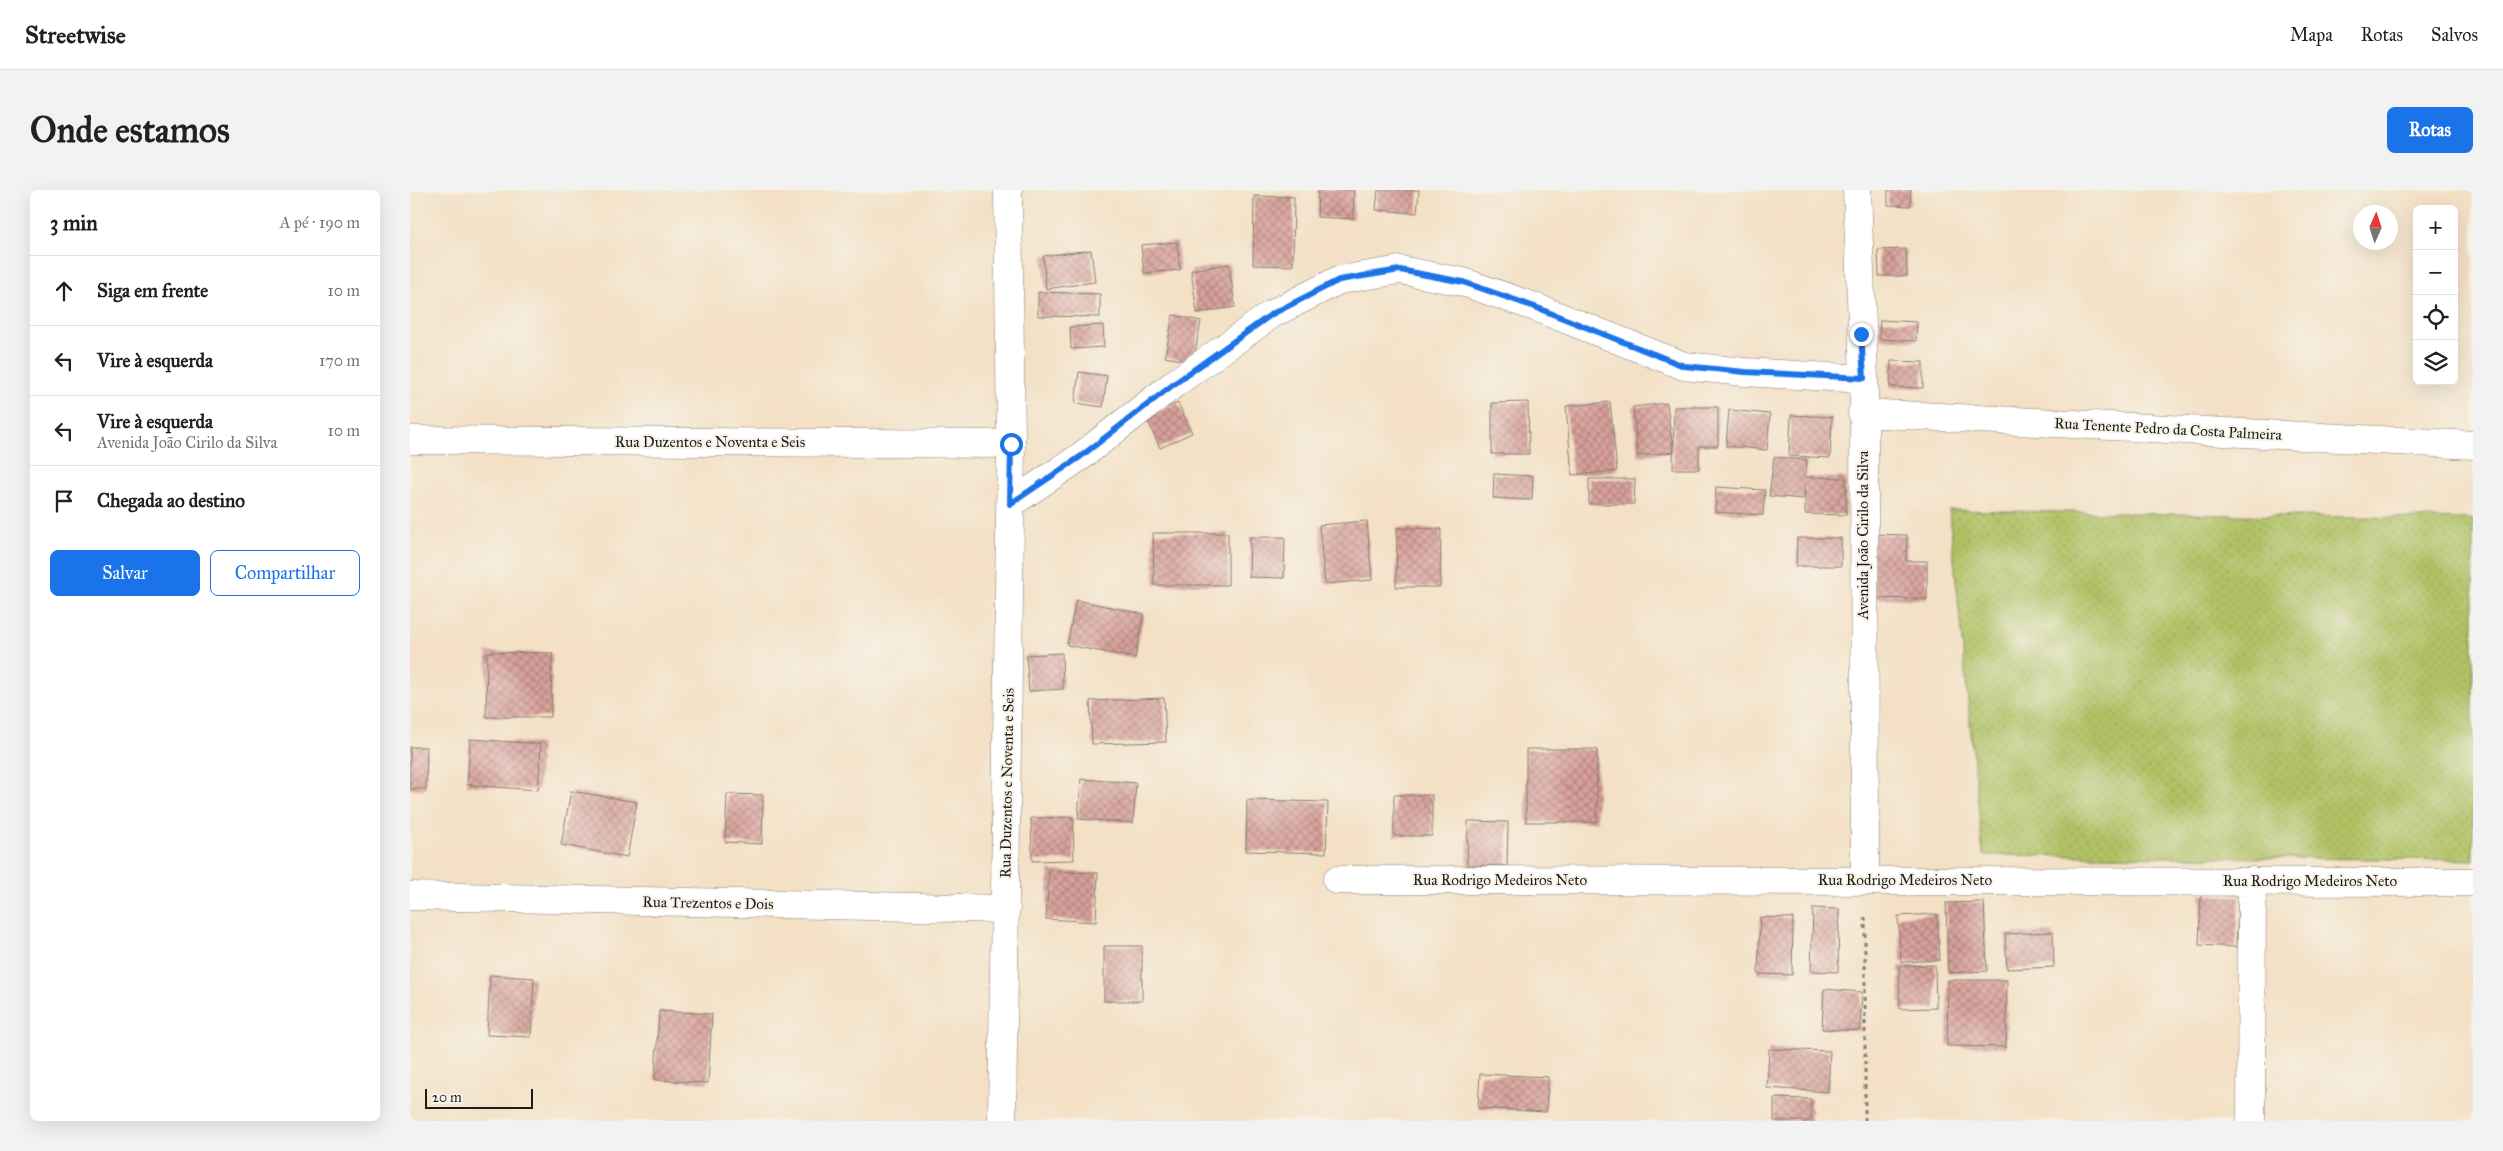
<!DOCTYPE html>
<html lang="pt">
<head>
<meta charset="utf-8">
<style>
  :root { --surface:#fff; --page:#f2f2f2; --text:#202124; --muted:#757577; --line:#e0e0e0; --accent:#1a73e8 }
  body { margin:0; font-family:"IM FELL Great Primer",serif; background:var(--page); color:var(--text) }
  .controls { position:absolute; right:15px; top:15px; display:grid; overflow:hidden; border-radius:8px; box-shadow:0 5px 20px #0002 }
  .controls button { width:45px; height:45px; display:grid; place-items:center; padding:0; border:0; border-bottom:1px solid var(--line); background:var(--surface); color:var(--text); font:25px sans-serif }
  .compass { position:absolute; left:1943px; top:15px; width:45px; height:45px; border-radius:50%; background:var(--surface); box-shadow:0 5px 20px #0002; rotate:3deg }
  .scale { position:absolute; left:15px; bottom:12px; width:108px; box-sizing:border-box; padding-left:5px; border:2px solid #1c1c1c; border-top:0; font-size:14px; line-height:18px; white-space:nowrap; color:#1c1c1c; -webkit-text-stroke:4px #f7f3e8; paint-order:stroke }
  .stop { position:absolute; width:15px; height:15px; margin:-11px; border:4px solid #1a73e8; border-radius:50%; background:#fff }
  .stop.end { background:#1a73e8; border-color:#fff; box-shadow:0 1px 5px #0008 }
  .list { margin:0; padding:0; list-style:none }
  h2 { display:flex; justify-content:space-between; align-items:center; height:65px; margin:0; padding:0 20px; font-size:21px }
  h2 small { font-size:16px; font-weight:400; color:var(--muted) }
  .list li { display:grid; grid-template-columns:32px 1fr auto; gap:15px; align-items:center; box-sizing:border-box; height:70px; padding:0 20px; border-top:1px solid var(--line) }
  .list b { display:block; font-size:19px; white-space:nowrap }
  .list p { margin:0; font-size:16px; white-space:nowrap; color:var(--muted) }
  .list em { font-size:16px; font-style:normal; color:var(--muted) }
  .actions { display:flex; gap:10px; padding:15px 20px }
  .actions a { flex:1; padding:11px 0; border:1px solid var(--accent); border-radius:8px; text-align:center; font-size:18px; color:var(--accent) }
  .actions .main { background:var(--accent); color:#fff }
  .icon { flex:none; width:28px; height:28px; fill:none; stroke:currentColor; stroke-width:2; stroke-linecap:round; stroke-linejoin:round }
  .map { position:relative; flex:none; width:2063px; height:931px; overflow:hidden; border-radius:8px }
  header { display:flex; align-items:center; gap:30px; box-sizing:border-box; height:70px; padding:0 25px; background:var(--surface); border-bottom:1px solid var(--line) }
  header strong { font-size:24px }
  nav { display:flex; gap:28px; margin-inline-start:auto; font-size:18px }
  .intro { display:flex; align-items:center; justify-content:space-between; box-sizing:border-box; height:120px; padding:0 30px }
  h1 { margin:0; font-size:35px }
  .button { padding:12px 22px; border-radius:8px; background:var(--accent); color:#fff; font-size:18px; font-weight:700 }
  main { display:flex; gap:30px; padding:0 30px }
  aside { flex:1; background:var(--surface); border-radius:8px; box-shadow:0 5px 20px #0002 }
  .map>svg:first-child { display:block }
  .grass { fill:url(#grass-dots); stroke:#666e40 }
  .building { fill:url(#building-cross-hatch) }
  .lines { fill:none; stroke-linecap:round; stroke-linejoin:round }
  .minor-casing { stroke:#887e70; stroke-width:29 }
  .path { stroke:#887e70; stroke-width:3; stroke-dasharray:4 4; stroke-linecap:butt }
  .minor { stroke:#fff; stroke-width:28 }
  .route { stroke:#1a73e8; stroke-width:6 }
  .labels { text-anchor:middle; dominant-baseline:central; stroke-width:4; stroke-linejoin:round; paint-order:stroke }
  .street-label { font-size:15px; fill:#1c1c1c; stroke:#f7f3e8 }
</style>
</head>
<body>
<header>
<strong>Streetwise</strong>
<nav><a>Mapa</a><a>Rotas</a><a>Salvos</a></nav>
</header>
<div class="intro"><h1>Onde estamos</h1><a class="button">Rotas</a></div>
<main>
<aside>
<h2>3 min<small>A pé · 190 m</small></h2>
<ul class="list">
<li><svg class="icon" aria-label="ahead" viewBox="0 0 24 24"><path d="M12 20V5M6 11l6-6 6 6"/></svg><div><b>Siga em frente</b></div><em>10 m</em></li>
<li><svg class="icon" aria-label="left" viewBox="0 0 24 24"><path d="M17 20v-9H6M10 6l-5 5 5 5"/></svg><div><b>Vire à esquerda</b></div><em>170 m</em></li>
<li><svg class="icon" aria-label="left" viewBox="0 0 24 24"><path d="M17 20v-9H6M10 6l-5 5 5 5"/></svg><div><b>Vire à esquerda</b><p>Avenida João Cirilo da Silva</p></div><em>10 m</em></li>
<li><svg class="icon" aria-label="arrive" viewBox="0 0 24 24"><path d="M6 21V4h12l-3 4 3 4H6"/></svg><div><b>Chegada ao destino</b></div></li>
</ul>
<div class="actions"><a class="main">Salvar</a><a>Compartilhar</a></div>
</aside>
<div class="map">
<svg width="2063" height="931" viewBox="0 0 2063 931">
  <defs>
    <pattern id="grass-dots" width="8" height="8" patternUnits="userSpaceOnUse" patternTransform="scale(1.25)"><rect width="8" height="8" fill="#afc164"/><path d="M2 2h.1M6 6h.1" fill="none" stroke="#96a556" stroke-width="1.8" stroke-linecap="round"/></pattern>
    <pattern id="building-cross-hatch" width="8" height="8" patternUnits="userSpaceOnUse" patternTransform="scale(1.25)"><rect width="8" height="8" fill="#d9a19b"/><path d="M0 0l8 8M0 8l8-8" fill="none" stroke="#af827e"/></pattern>
  </defs>
  <rect width="100%" height="100%" fill="#f7f3e8"/>
  <filter id="ink" filterUnits="userSpaceOnUse"><feTurbulence type="fractalNoise" baseFrequency=".02" numOctaves="2"/><feDisplacementMap in="SourceGraphic" scale="10" xChannelSelector="R" yChannelSelector="G"/><feConvolveMatrix kernelMatrix="1 2 1 2 8 2 1 2 1" color-interpolation-filters="sRGB"/></filter>
  <filter id="wash" filterUnits="userSpaceOnUse"><feTurbulence type="fractalNoise" baseFrequency=".0096" numOctaves="4" result="noise"/><feDisplacementMap in="SourceGraphic" scale="20" xChannelSelector="R" yChannelSelector="G"/><feGaussianBlur stdDeviation="1.12" result="paint"/><feColorMatrix in="noise" values="0 0 0 0 0 0 0 0 0 0 0 0 0 0 0 0 0 1.4 0 .05"/><feComposite in="paint" operator="in"/></filter>
  <g filter="url(#wash)">
    <rect width="100%" height="100%" fill="#f3e0c5"/>
    <path class="grass" d="M1539,320L2063,329V670L1573,665Z"/>
    <g id="blocks">
      <path class="building" d="M908,0H944L943,29L907,27Z
        M968,0H1009L1007,23L966,20Z
        M1478,0H1501L1500,16L1478,15Z
        M844,6L884,7L883,76L843,75Z
        M767,52L770,80L734,83L731,55Z
        M1496,59L1497,86H1469L1468,60Z
        M681,60L685,92L636,99L633,66Z
        M819,74L825,117L787,123L781,80Z
        M628,102L690,104V127L628,126Z
        M763,125L791,131L783,172L755,167Z
        M1470,130L1507,132L1506,151L1469,149Z
        M693,135L694,157L661,159L660,137Z
        M1481,171L1513,172V198L1480,197Z
        M669,182L697,186L693,217L665,213Z
        M1118,212L1119,264H1082V213Z
        M1200,212L1207,281L1162,285L1156,216Z
        M768,213L782,243L750,258L736,227Z
        M1257,213L1263,262L1228,266L1223,217Z
        M1264,217H1308V256H1289V279H1263Z
        M1319,220L1360,224L1357,260L1316,256Z
        M1381,225L1422,227L1420,268L1379,266Z
        M1364,267L1397,270L1395,287L1436,288V325L1395,324V294L1393,309L1359,306Z
        M1084,284L1123,286L1122,310L1083,308Z
        M1179,289H1225L1224,314H1179Z
        M1306,297L1355,300L1353,325L1305,322Z
        M957,331L962,390L915,394L909,335Z
        M987,338L1031,339L1030,397H986Z
        M743,343H818V395H744Z
        M1456,344L1497,345L1496,371H1517V409L1455,408Z
        M840,347H875L874,388L839,387Z
        M1387,348H1431V376H1386Z
        M666,410L734,424L725,468L657,455Z
        M77,462L142,463L141,527H76Z
        M652,463L653,499L619,501L616,465Z
        M754,508L756,552L682,554L680,511Z
        M60,549L131,554L128,600L57,595Z
        M0,557H17L16,599H0Z
        M1116,559H1187V632H1116Z
        M671,589L726,593L723,633L668,629Z
        M161,601L227,612L217,667L151,655Z
        M317,604L353,605L352,654L315,652Z
        M984,605H1022V646H984Z
        M837,610L918,612L916,663L836,661Z
        M663,627L664,670L622,671L621,628Z
        M1058,631L1098,632L1097,676L1057,675Z
        M639,681L688,683L686,732L636,729Z
        M1791,705L1829,706L1826,757L1789,755Z
        M1574,712L1577,781L1538,783L1536,713Z
        M1403,718L1429,719L1428,782L1401,781Z
        M1527,724L1530,770L1491,772L1488,726Z
        M1350,727L1383,728L1382,785L1348,784Z
        M1643,742L1644,777L1597,779L1595,744Z
        M694,756H732V811H694Z
        M1525,775L1526,818L1490,819L1489,776Z
        M80,785L124,788L121,847L77,845Z
        M1538,790H1597L1596,857L1537,856Z
        M1414,799L1452,802L1450,841L1412,839Z
        M249,821L302,824L298,893L245,890Z
        M1359,859L1420,861L1418,902L1357,898Z
        M1070,884L1138,887L1136,922L1068,918Z
        M1364,908L1401,909V931H1364Z"/>
    </g>
  </g>
  <g filter="url(#ink)">
    <use href="#blocks" fill-opacity="0" stroke="#887e70" stroke-width="1"/>
    <g class="lines">
      <defs>
        <path id="minor" d="M1447,0L1454,189L1455,690
          M1452,223L2063,255
          M0,250L601,254
          M600,314L670,267L764,194L862,124L929,90L990,80L1053,92L1125,117L1274,176L1335,182L1454,189
          M927,690L2063,692
          M0,706L596,719
          M592,931L601,254L598,0
          M1841,931L1842,691"/>
      </defs>
      <use href="#minor" class="minor-casing"/>
      <path class="path" d="M1455,931V723"/>
      <use href="#minor" class="minor"/>
    </g>
  </g>
  <g class="lines" filter="url(#ink)">
    <path class="route" d="M601,254L600,314L670,267L764,194L862,124L929,90L990,80L1053,92L1125,117L1274,176L1335,182L1454,188L1451,144"/>
  </g>
  <g class="labels">
    <g class="street-label">
      <text transform="translate(1758 239) rotate(3)">Rua Tenente Pedro da Costa Palmeira</text>
      <text x="300" y="252">Rua Duzentos e Noventa e Seis</text>
      <text transform="translate(1453 345) rotate(-90)">Avenida João Cirilo da Silva</text>
      <text transform="translate(597 593) rotate(-89)">Rua Duzentos e Noventa e Seis</text>
      <text x="1090" y="690">Rua Rodrigo Medeiros Neto</text>
      <text x="1495" y="690">Rua Rodrigo Medeiros Neto</text>
      <text x="1900" y="691">Rua Rodrigo Medeiros Neto</text>
      <text transform="translate(298 713) rotate(1)">Rua Trezentos e Dois</text>
    </g>
  </g>
</svg>
<div class="controls">
<button>+</button>
<button>−</button>
<button><svg class="icon" aria-label="locate" viewBox="0 0 24 24"><circle cx="12" cy="12" r="6"/><path d="M12 2v4M12 18v4M2 12h4M18 12h4"/></svg></button>
<button><svg class="icon" aria-label="layers" viewBox="0 0 24 24"><path d="M12 4l9 5-9 5-9-5zM3 14l9 5 9-5"/></svg></button>
</div>
<svg class="compass" viewBox="-18 -18 36 36"><path d="M0-13l5 13h-10z" fill="#e53935"/><path d="M0 13l5-13h-10z" fill="#757577"/></svg>
<div class="scale">20 m</div>
<div class="stop" style="left:601px;top:254px"></div>
<div class="stop end" style="left:1451px;top:144px"></div>
</div>
</main>
</body>
</html>
